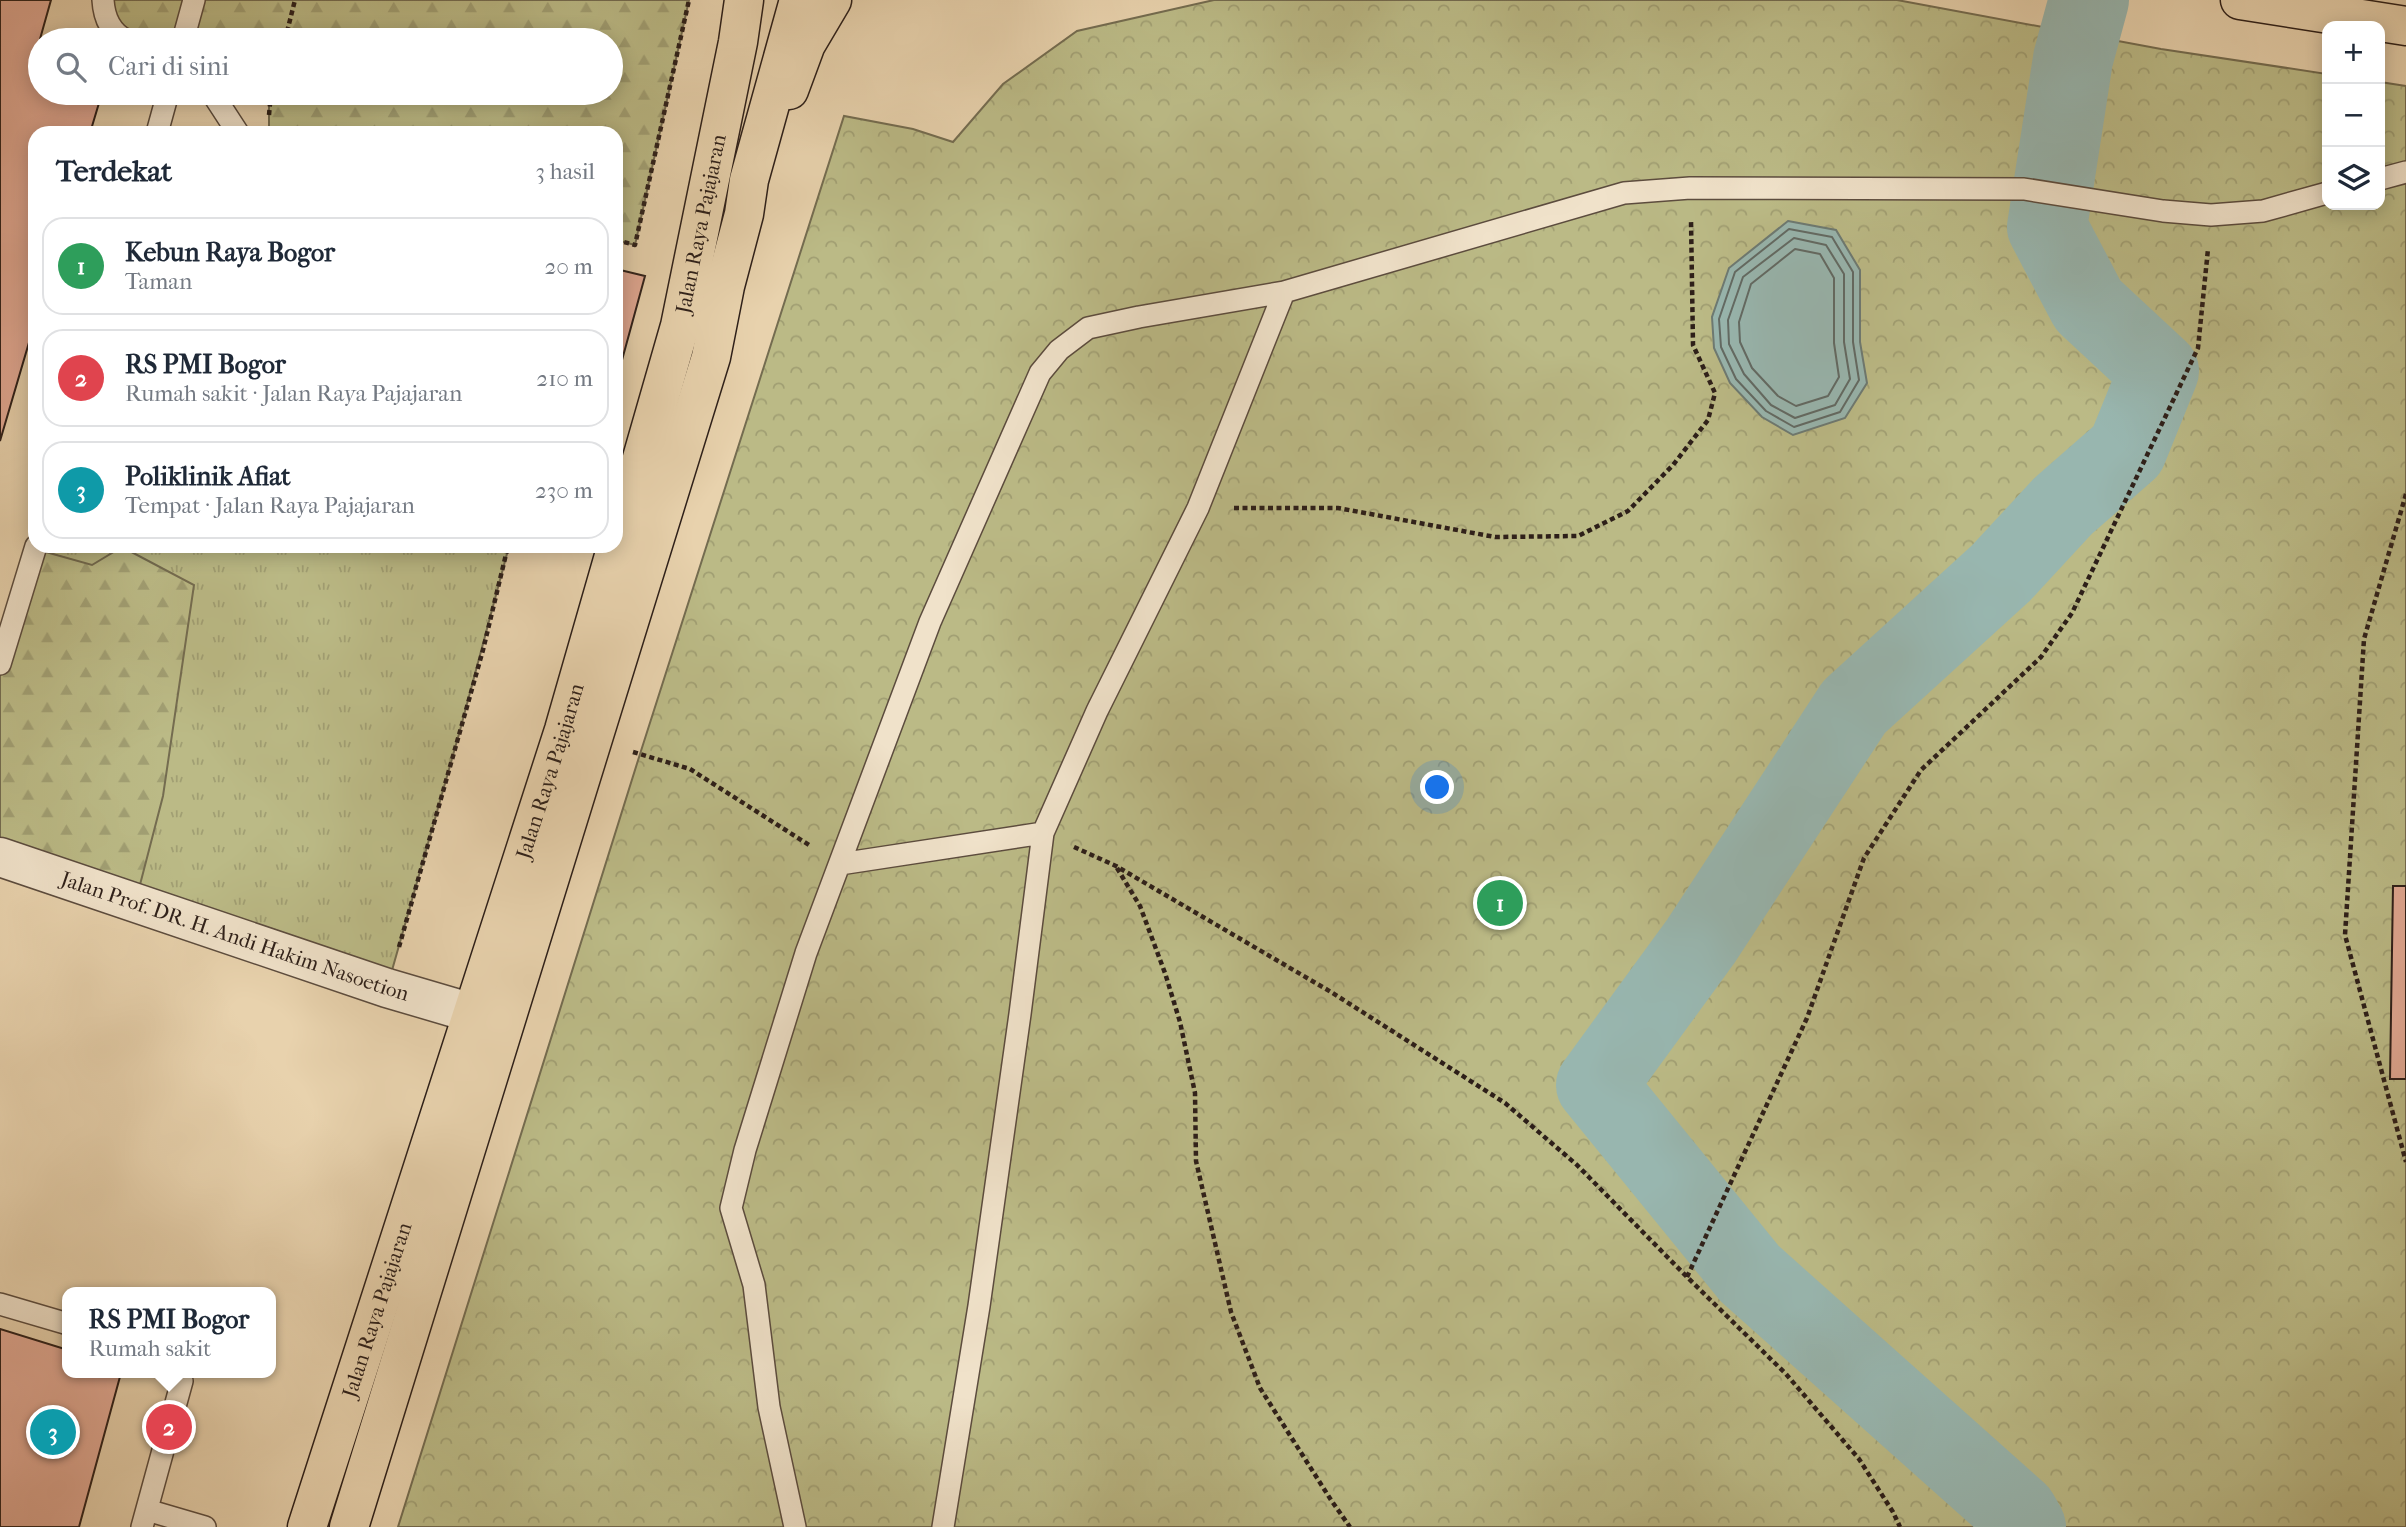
<!DOCTYPE html>
<html lang="id">
<head>
<meta charset="utf-8">
<style>
  :root { --surface:#fff; --page:#f6f6f7; --text:#1f2937; --muted:#747a83; --line:#e0e1e3; --accent:#ea580c }
  body { margin:0; font-family:"IM FELL French Canon",serif; background:var(--page); color:var(--text) }
  .controls { position:absolute; right:21px; top:21px; display:grid; overflow:hidden; border-radius:14px; box-shadow:0 4px 18px #0003 }
  .controls button { width:63px; height:63px; display:grid; place-items:center; padding:0; border:0; border-bottom:2px solid var(--line); background:var(--surface); color:var(--text); font:35px sans-serif }
  .you { position:absolute; left:1438px; top:788px; width:24px; height:24px; margin:-18px; border:5px solid #fff; border-radius:50%; background:#1a73e8; box-shadow:0 0 0 10px #1a73e833 }
  .badge { display:grid; place-items:center; width:46px; height:46px; border-radius:50%; background:var(--accent); color:#fff; font-size:23px; font-weight:700 }
  .pin { position:absolute; translate:-50% -50%; border:4px solid #fff; box-shadow:0 2px 7px #0006 }
  .popup { position:absolute; left:62px; top:1287px; width:214px; height:91px; box-sizing:border-box; display:grid; place-content:center; border-radius:14px; background:var(--surface); filter:drop-shadow(0 2px 5px #0005); font-size:23px; white-space:nowrap; color:var(--muted) }
  .popup b { font-size:26px; color:var(--text) }
  .popup::after { content:''; position:absolute; left:50%; top:100%; margin-left:-14px; border:14px solid transparent; border-top-color:var(--surface) }
  .list { margin:0; padding:0; list-style:none }
  h2 { display:flex; justify-content:space-between; align-items:center; height:91px; margin:0; padding:0 28px; font-size:30px }
  h2 small { font-size:23px; font-weight:400; color:var(--muted) }
  .list li { display:grid; grid-template-columns:46px 1fr auto; gap:21px; align-items:center; box-sizing:border-box; height:98px; margin:0 14px 14px; padding:0 14px; border:2px solid var(--line); border-radius:21px }
  .list b { display:block; font-size:26px; white-space:nowrap }
  .list p { margin:0; font-size:23px; white-space:nowrap; color:var(--muted) }
  .list em { font-size:23px; font-style:normal; color:var(--muted) }
  .icon { flex:none; width:38px; height:38px; fill:none; stroke:currentColor; stroke-width:2; stroke-linecap:round; stroke-linejoin:round }
  .map { position:relative; flex:none; width:2406px; height:1527px; overflow:hidden }
  .search { position:absolute; background:var(--surface); box-shadow:0 4px 18px #0003; left:28px; top:28px; width:595px; height:77px; display:flex; align-items:center; gap:18px; box-sizing:border-box; padding:0 24px; border-radius:38px; color:var(--muted); font-size:26px }
  .panel { position:absolute; background:var(--surface); box-shadow:0 4px 18px #0003; left:28px; top:126px; width:595px; height:427px; border-radius:21px }
  .map>svg:first-child { display:block }
  .grass { fill:url(#grass-tufts); stroke:#746c50; stroke-width:2 }
  .forest { fill:url(#forest-firs); stroke:#746c50; stroke-width:2 }
  .park { fill:url(#park-crowns); stroke:#746c50; stroke-width:2 }
  .water { fill:#98b6af; stroke:#6d7a73; stroke-width:2 }
  .lines { fill:none; stroke-linecap:round; stroke-linejoin:round }
  .shore { stroke:#626a64; stroke-width:2 }
  .river { stroke:#98b6af; stroke-width:80 }
  .building { fill:#e2a994; stroke:#2d1f19; stroke-width:2 }
  .service-casing { stroke:#5c4c3e; stroke-width:24 }
  .tertiary-casing { stroke:#5c4c3e; stroke-width:41 }
  .primary-casing { stroke:#2d1f19; stroke-width:41 }
  .trunk-casing { stroke:#2d1f19; stroke-width:41 }
  .path { stroke:#2d1f19; stroke-width:4.5; stroke-dasharray:5 3.5; stroke-linecap:butt }
  .service { stroke:#f0e2ca; stroke-width:21 }
  .tertiary { stroke:#f0e2ca; stroke-width:38 }
  .primary { stroke:#e8d2ad; stroke-width:38 }
  .trunk { stroke:#e8d2ad; stroke-width:38 }
  .labels { text-anchor:middle; dominant-baseline:central; stroke-width:5; stroke-linejoin:round; paint-order:stroke }
  .street-label { font-size:21px; fill:#2d1f19; stroke:#f0e2ca }
</style>
</head>
<body>
<div class="map">
<svg width="2406" height="1527" viewBox="0 0 2406 1527">
  <defs>
    <pattern id="grass-tufts" width="24" height="20" patternUnits="userSpaceOnUse" patternTransform="scale(1.75)"><rect width="24" height="20" fill="#bbba86"/><path d="M3 7l-1-3M5 7V3M7 7l1-3M15 17l-1-3M17 17v-4M19 17l1-3" fill="none" stroke="#a19f73"/></pattern>
    <pattern id="forest-firs" width="22" height="20" patternUnits="userSpaceOnUse" patternTransform="scale(1.75)"><rect width="22" height="20" fill="#bbba86"/><path d="M5 1l3.5 6h-7zM16 11l3.5 6h-7z" fill="#a19f73"/></pattern>
    <pattern id="park-crowns" width="20" height="18" patternUnits="userSpaceOnUse" patternTransform="scale(1.75)"><rect width="20" height="18" fill="#bbba86"/><path d="M2 6a3 3 0 1 1 6 0M12 15a3 3 0 1 1 6 0" fill="none" stroke="#a19f73"/></pattern>
  </defs>
  <rect width="100%" height="100%" fill="#e8d2ad"/>
  <filter id="stains"><feTurbulence type="fractalNoise" baseFrequency=".00286" numOctaves="4"/><feColorMatrix values="0 0 0 0 .2 0 0 0 0 .09 0 0 0 0 .02 0 0 0 .5 -.17"/></filter>
  <radialGradient id="worn" r=".72"><stop offset=".6" stop-color="#630" stop-opacity="0"/><stop offset="1" stop-color="#630" stop-opacity=".3"/></radialGradient>
  <path class="grass" d="M36,546H509L459,734L387,988L135,904L92,566L35,549Z"/>
  <path class="forest" d="M103,0H689L635,245L616,240V133H269V100L265,93H611V40H126Z
    M122,547L194,585L163,796L135,904L0,857V664L35,549L92,565Z"/>
  <path class="park" d="M1214,0H1897L2161,49L2327,74V205H2380V82L2406,86V1527H398L640,754L844,116L913,129L953,142L1003,84L1077,31Z"/>
  <path class="water" d="M1788,221L1836,230L1860,270V342L1867,383L1845,418L1793,435L1762,417L1730,383L1714,348L1712,317L1729,268Z"/>
  <g class="lines">
    <path class="shore" d="M1789,229L1832,237L1853,272V342L1859,380L1840,412L1794,427L1766,411L1736,379L1721,347L1719,319L1735,272Z
      M1794,238L1826,245L1844,274V342L1850,379L1835,405L1795,418L1771,405L1744,374L1729,344L1728,320L1743,277Z
      M1795,249L1820,254L1834,278V343L1839,377L1828,396L1796,406L1778,396L1752,368L1740,342L1739,322L1751,284Z"/>
    <path class="river" d="M2026,1527L2018,1513L1750,1274L1596,1085L1701,941L1854,707L2001,573L2063,506L2127,450L2159,371L2088,305L2047,227L2073,59L2089,0"/>
  </g>
  <path class="building" d="M0,0H51L40,39L44,40H40V93H102L90,133H35V322L0,441Z
    M616,269L645,276L616,382Z
    M2393,886H2406V1079H2390Z
    M0,1329L68,1350V1373H121L79,1527H0Z"/>
  <g class="lines">
    <defs>
      <path id="service" d="M103,0C104,17 110,32 126,40
        M183,40L194,0
        M212,93L238,133
        M157,133L168,93
        M2380,179L2406,172
        M0,664L36,546
        M840,864L1043,833
        M0,1304L68,1324
        M147,1510L205,1527
        M142,1527L182,1381L178,1373
        M795,1527L769,1407L754,1285L731,1208L745,1150L806,953L930,622L1040,373L1059,350L1088,328L1139,317L1284,292
        M943,1527L979,1306L1020,1014L1043,833L1097,711L1198,508L1284,292L1624,193L1690,188L2024,189L2163,211L2211,215L2263,211L2327,193"/>
      <g id="tertiary">
        <path id="s1" d="M0,857L387,988L472,1013"/>
      </g>
      <path id="primary" d="M2240,0L2406,26
        M789,90L806,44L832,0"/>
      <g id="trunk">
        <path id="s2" d="M307,1527L564,730L680,326L738,42L744,0"/>
        <path d="M349,1527L711,357L725,286L744,214L749,180L799,0"/>
      </g>
    </defs>
    <use href="#service" class="service-casing"/>
    <use href="#tertiary" class="tertiary-casing"/>
    <use href="#primary" class="primary-casing"/>
    <use href="#trunk" class="trunk-casing"/>
    <path class="path" d="M285,40L295,0
      M269,115L271,93
      M616,240L635,245L689,0
      M2406,494L2364,639L2345,935L2406,1162
      M1234,508H1338L1495,537L1578,536L1628,511L1673,465L1708,420L1715,393L1693,345L1691,220
      M633,752L690,769L809,845
      M1074,847L1116,866L1331,992L1505,1103L1577,1165L1687,1277L1786,1374L1859,1459L1893,1512L1900,1527
      M1117,868L1140,906L1165,973L1180,1022L1195,1093L1196,1161L1231,1312L1260,1388L1331,1500L1350,1527
      M399,947L483,650L508,546
      M1687,1277L1807,1018L1864,858L1921,770L2041,657L2072,613L2198,348L2208,249"/>
    <use href="#service" class="service"/>
    <use href="#tertiary" class="tertiary"/>
    <use href="#primary" class="primary"/>
    <use href="#trunk" class="trunk"/>
  </g>
  <g class="labels">
    <g class="street-label">
      <text stroke="none"><textPath href="#s2" startOffset="1362">Jalan Raya Pajajaran</textPath></text>
      <text stroke="none"><textPath href="#s2" startOffset="794">Jalan Raya Pajajaran</textPath></text>
      <text stroke="none"><textPath href="#s1" startOffset="248">Jalan Prof. DR. H. Andi Hakim Nasoetion</textPath></text>
      <text stroke="none"><textPath href="#s2" startOffset="228">Jalan Raya Pajajaran</textPath></text>
    </g>
  </g>
  <rect width="100%" height="100%" filter="url(#stains)"/>
  <rect width="100%" height="100%" fill="url(#worn)"/>
</svg>
<div class="controls">
<button>+</button>
<button>−</button>
<button><svg class="icon" aria-label="layers" viewBox="0 0 24 24"><path d="M12 4l9 5-9 5-9-5zM3 14l9 5 9-5"/></svg></button>
</div>
<div class="you"></div>
<div class="pin badge" style="left:1500px;top:903px;background:#2e9e5b">1</div>
<div class="pin badge" style="left:169px;top:1427px;background:#e0444e">2</div>
<div class="popup"><b>RS PMI Bogor</b>Rumah sakit</div>
<div class="pin badge" style="left:53px;top:1432px;background:#0f9aa8">3</div>
<div class="search"><svg class="icon" aria-label="search" viewBox="0 0 24 24"><circle cx="10" cy="10" r="6"/><path d="M15 15l6 6"/></svg>Cari di sini</div>
<section class="panel">
<h2>Terdekat<small>3 hasil</small></h2>
<ul class="list">
<li><span class="badge" style="background:#2e9e5b">1</span><div><b>Kebun Raya Bogor</b><p>Taman</p></div><em>20 m</em></li>
<li><span class="badge" style="background:#e0444e">2</span><div><b>RS PMI Bogor</b><p>Rumah sakit · Jalan Raya Pajajaran</p></div><em>210 m</em></li>
<li><span class="badge" style="background:#0f9aa8">3</span><div><b>Poliklinik Afiat</b><p>Tempat · Jalan Raya Pajajaran</p></div><em>230 m</em></li>
</ul>
</section>
</div>
</body>
</html>
